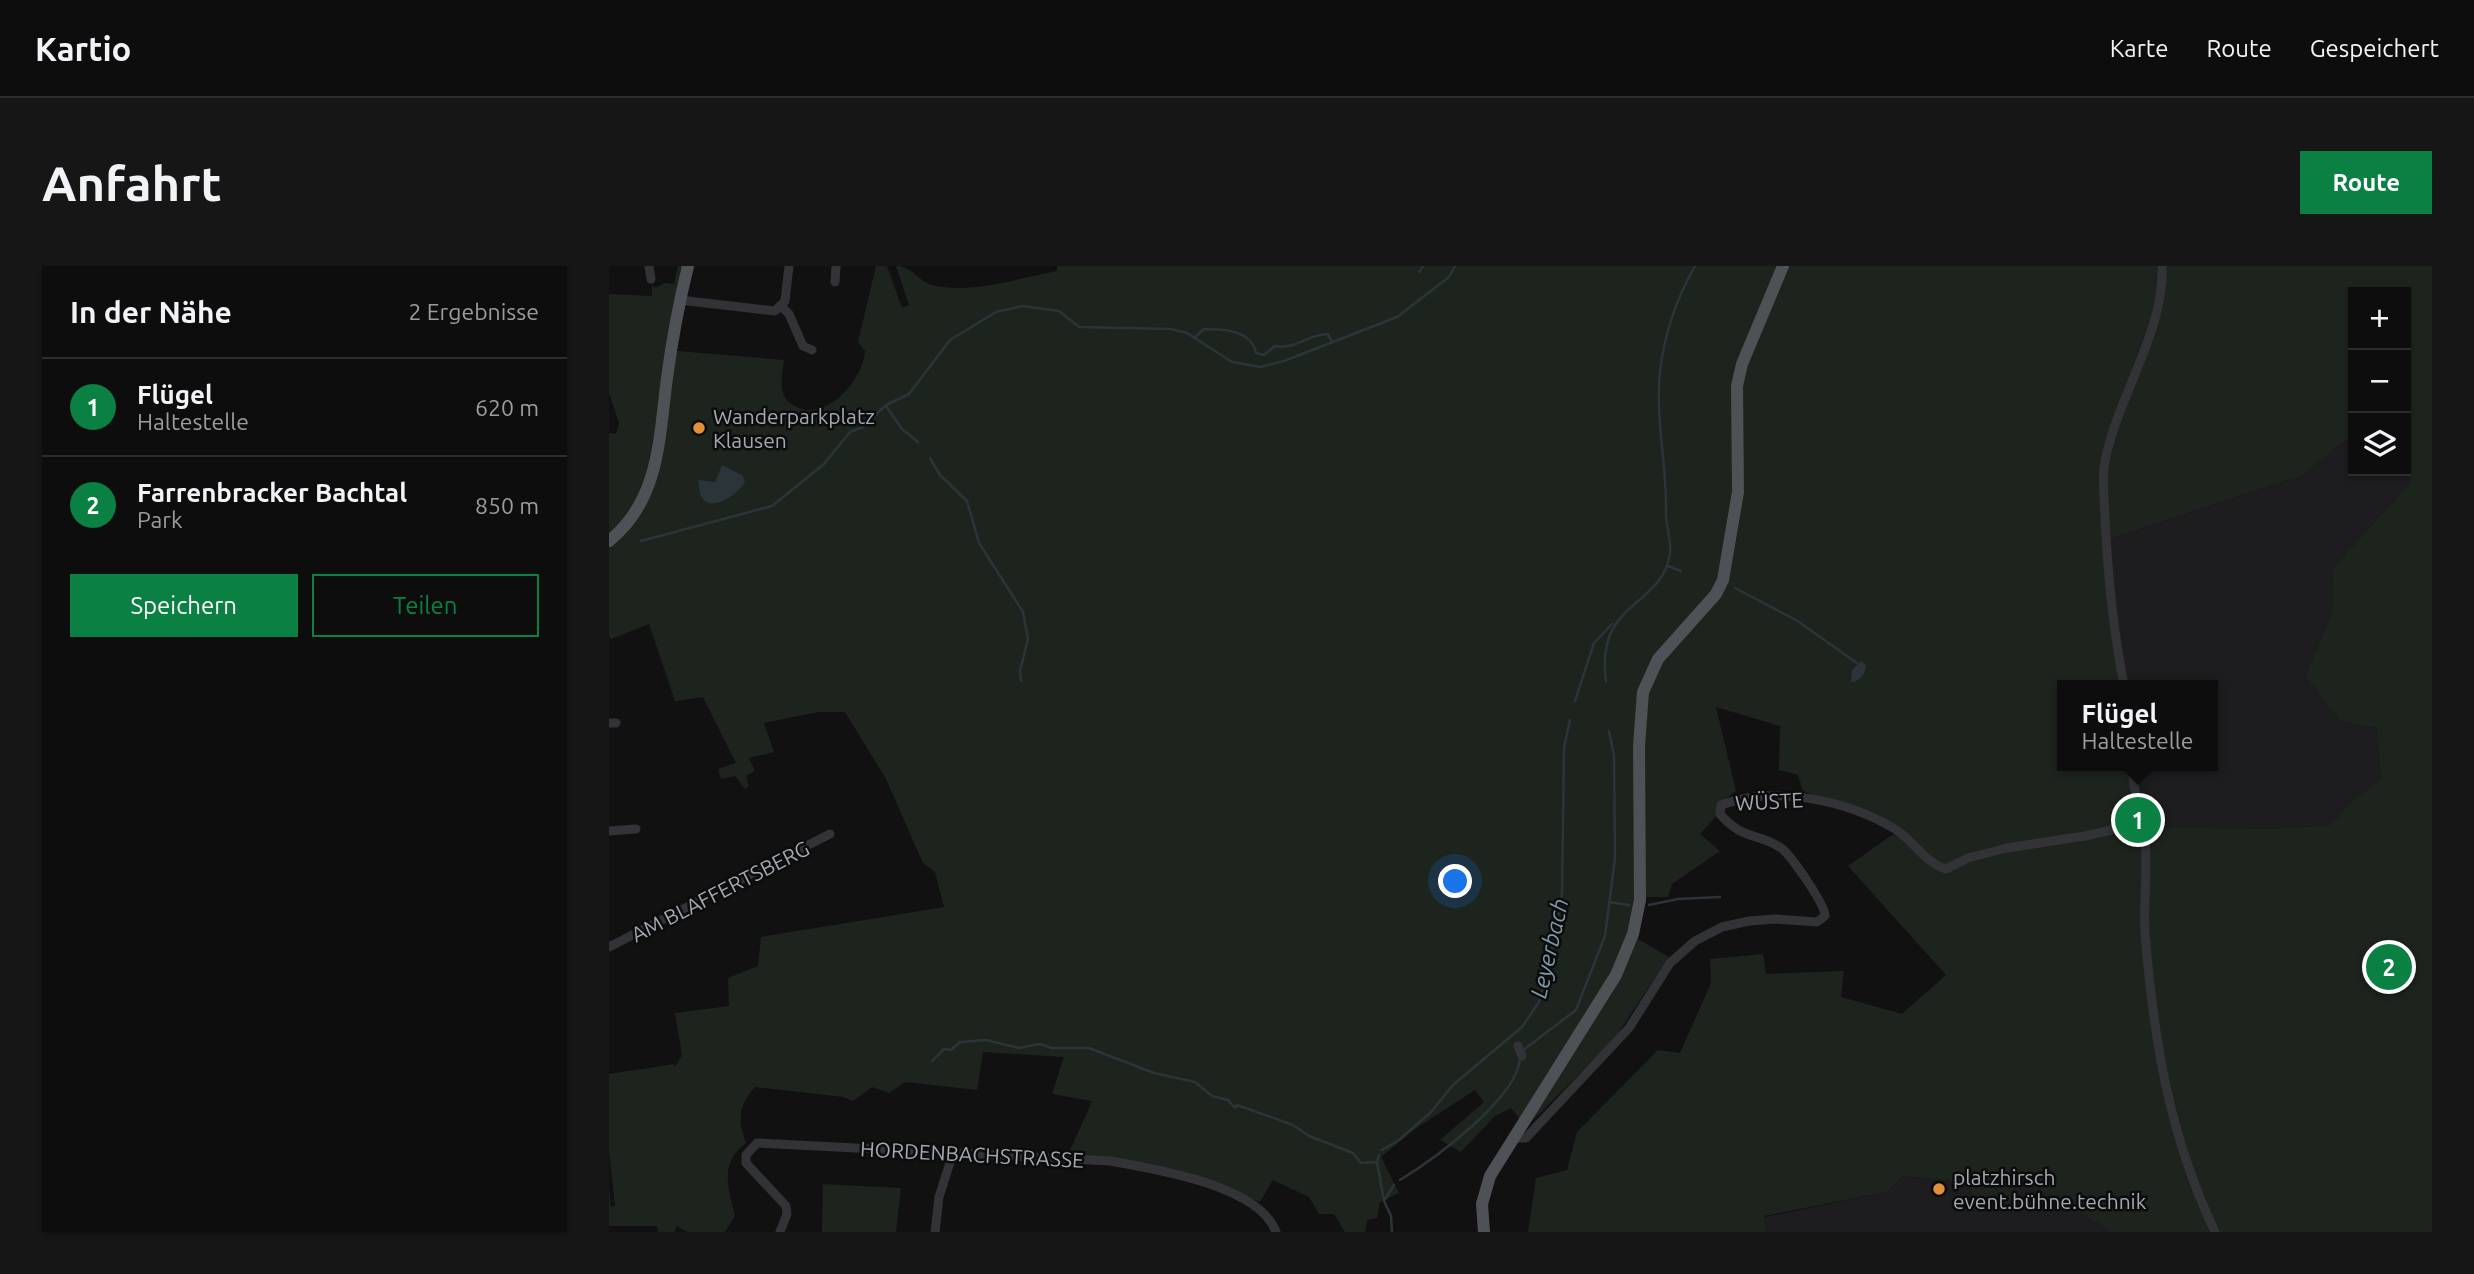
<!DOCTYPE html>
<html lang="de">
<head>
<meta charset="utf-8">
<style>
  :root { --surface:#0d0d0e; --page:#161617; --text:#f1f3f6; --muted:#9a9c9e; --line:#2d2d2e; --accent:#0b8043 }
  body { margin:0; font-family:Ubuntu,sans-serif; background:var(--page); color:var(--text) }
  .controls { position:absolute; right:21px; top:21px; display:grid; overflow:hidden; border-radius:0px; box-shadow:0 2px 5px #0004 }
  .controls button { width:63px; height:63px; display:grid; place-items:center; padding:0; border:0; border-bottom:2px solid var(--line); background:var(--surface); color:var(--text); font:35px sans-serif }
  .you { position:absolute; left:847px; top:616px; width:24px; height:24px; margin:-18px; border:5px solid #fff; border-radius:50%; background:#1a73e8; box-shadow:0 0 0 10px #1a73e833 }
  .badge { display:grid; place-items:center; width:46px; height:46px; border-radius:50%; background:var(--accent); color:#fff; font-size:23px; font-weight:700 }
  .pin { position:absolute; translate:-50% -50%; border:4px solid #fff; box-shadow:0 2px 7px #0006 }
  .popup { position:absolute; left:1448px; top:414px; width:161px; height:91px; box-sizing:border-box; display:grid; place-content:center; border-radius:0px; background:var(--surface); filter:drop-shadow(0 2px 5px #0005); font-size:23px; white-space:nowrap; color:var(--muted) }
  .popup b { font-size:26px; color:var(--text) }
  .popup::after { content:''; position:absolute; left:50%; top:100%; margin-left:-14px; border:14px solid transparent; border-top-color:var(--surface) }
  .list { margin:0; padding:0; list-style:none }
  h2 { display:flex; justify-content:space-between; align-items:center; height:91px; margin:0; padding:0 28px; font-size:30px }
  h2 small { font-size:23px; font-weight:400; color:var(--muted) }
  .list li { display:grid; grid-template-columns:46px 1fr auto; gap:21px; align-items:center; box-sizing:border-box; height:98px; padding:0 28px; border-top:2px solid var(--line) }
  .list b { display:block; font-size:26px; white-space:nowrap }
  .list p { margin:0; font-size:23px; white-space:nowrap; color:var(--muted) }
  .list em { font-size:23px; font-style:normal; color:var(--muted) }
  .actions { display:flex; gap:14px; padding:21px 28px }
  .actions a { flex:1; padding:16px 0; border:2px solid var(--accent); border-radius:0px; text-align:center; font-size:24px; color:var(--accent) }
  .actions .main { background:var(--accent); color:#fff }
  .icon { flex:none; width:38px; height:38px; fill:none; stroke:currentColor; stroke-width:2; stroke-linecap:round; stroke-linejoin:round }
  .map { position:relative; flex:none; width:1823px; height:966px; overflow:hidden; border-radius:0px }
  header { display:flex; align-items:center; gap:42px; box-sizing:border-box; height:98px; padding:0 35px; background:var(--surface); border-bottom:2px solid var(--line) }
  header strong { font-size:33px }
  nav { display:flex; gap:38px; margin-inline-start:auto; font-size:24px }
  .intro { display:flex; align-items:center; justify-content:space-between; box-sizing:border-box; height:168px; padding:0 42px }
  h1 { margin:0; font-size:49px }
  .button { padding:18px 32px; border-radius:0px; background:var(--accent); color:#fff; font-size:24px; font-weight:700 }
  main { display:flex; gap:42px; padding:0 42px }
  aside { flex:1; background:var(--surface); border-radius:0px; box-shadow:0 2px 5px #0004 }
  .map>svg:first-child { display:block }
  .built { fill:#1d1d1f }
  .green { fill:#1d241d; fill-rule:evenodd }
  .water { fill:#2b3439 }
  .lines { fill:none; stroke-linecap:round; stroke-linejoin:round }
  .stream { stroke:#2b3439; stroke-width:2.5 }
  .minor { stroke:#323336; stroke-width:9 }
  .major { stroke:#4e5155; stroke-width:12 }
  .poi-dot { fill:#e0913a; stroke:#0c0c0d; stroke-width:2.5 }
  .labels { text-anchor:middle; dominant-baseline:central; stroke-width:5; stroke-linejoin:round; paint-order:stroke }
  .poi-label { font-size:21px; fill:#a3a9b1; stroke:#0c0c0d; text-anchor:start }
  .street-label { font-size:21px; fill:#a3a9b1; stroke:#0c0c0d }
  .water-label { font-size:23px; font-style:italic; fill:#7c9baa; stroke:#0c0c0d }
</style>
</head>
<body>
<header>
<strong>Kartio</strong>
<nav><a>Karte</a><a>Route</a><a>Gespeichert</a></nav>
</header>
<div class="intro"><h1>Anfahrt</h1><a class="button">Route</a></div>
<main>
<aside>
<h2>In der Nähe<small>2 Ergebnisse</small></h2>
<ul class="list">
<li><span class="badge">1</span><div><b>Flügel</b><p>Haltestelle</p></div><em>620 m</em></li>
<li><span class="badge">2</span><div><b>Farrenbracker Bachtal</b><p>Park</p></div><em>850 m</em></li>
</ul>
<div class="actions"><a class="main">Speichern</a><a>Teilen</a></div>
</aside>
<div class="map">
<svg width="1823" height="966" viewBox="0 0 1823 966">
  <rect width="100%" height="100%" fill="#111112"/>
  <path class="built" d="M1744,168V205L1797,204L1802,216L1724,302L1723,347L1696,410L1731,455L1767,462L1772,513L1722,559L1658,563L1532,562L1524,500H1604V419H1512L1498,274L1694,209Z
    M1294,910L1362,917L1413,913L1492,959L1499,966H1158L1155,951L1278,926Z"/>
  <path class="green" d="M69,0H74L57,84L175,94C174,104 171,117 174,127C175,132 179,136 184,139C215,159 254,115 256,85L249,76L267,0H278L293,42L300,39L287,0C304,0 309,16 324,19C363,29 409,12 448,5V0H1823V966H1499L1492,959L1414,914L1400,938L1363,930L1362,917L1294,910L1278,926L1155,950L1158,966H919L927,912L958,904L968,866L1049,784L1071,787L1102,717L1101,693L1154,688L1157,708L1235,705L1232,731L1293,748L1337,709L1239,600L1290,564L1280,557L1194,525L1189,509L1170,504L1171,460L1107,441L1127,525L1111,537V546L1091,568L1111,585L1063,618L1059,631H1037L1029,673L1060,691L1005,773L917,861L902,842L886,850L852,886L831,874L875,836L866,824L806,863L772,891L790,927L771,936L768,952L758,954L756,966H736L725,948H710L700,931L664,914L651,936C591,911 552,898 487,890L580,913L460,887L483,835L443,828L455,791L374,786L368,824L296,816L280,827L263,821L244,835L234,831L146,821C130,839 128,853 137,877C110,897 119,921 126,950L116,966H79L67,960L66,966H49L48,960H0V923L2,941L6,940L0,884V808L65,798L66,801L73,789L66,747L120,740L119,712L149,700L152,671L335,641L326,606L314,597L277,513L236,446H209L155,457L165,486L140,492L146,505L137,510L140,520L136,523L126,510L112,513L109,503L127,497L94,431L66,435L40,358L2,373L0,370V167L7,168L10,157L0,127V28L43,30V18L46,22L56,17L65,18ZM1744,26H1797V204L1802,216L1724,302L1723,347L1696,410L1731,455L1767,462L1772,513L1745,534L1722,559L1658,563L1532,561L1524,500H1454V419H1512L1498,274L1694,209L1744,168Z
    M214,918L292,922L287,966H213Z"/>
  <path class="water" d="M113,199L133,209L136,216C130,227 102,249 92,230C90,225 90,218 89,214L106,216Z
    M1252,395L1257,399C1256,409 1252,415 1242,416L1243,404Z"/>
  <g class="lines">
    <path class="stream" d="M810,6L814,0
      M585,72L595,63C615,63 642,64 647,87L655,89L666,80C687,84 699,68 719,68L723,76
      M277,140L293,163L309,176
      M321,192L331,209L358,235L370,277L414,346L419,373L411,405L412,415
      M32,275L163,240L215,198L241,166L254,161L277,139L300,128L341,74L387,46L413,40L450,45L470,61L562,63L578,67L623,96L651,101L675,95L788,51L840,11L846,0
      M1059,300L1072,305
      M1126,322L1187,354L1248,397
      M997,415C986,334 1052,343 1061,288C1063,274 1056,259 1057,245C1058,200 1046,152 1051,106C1055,69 1068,32 1086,0
      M966,435L985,377L1003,358
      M1000,636L1020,639
      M1040,639L1069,633L1111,631
      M913,785L967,744L996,670L1006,592L1005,490L1000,465
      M323,795L335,783L342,784L351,776L377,774L410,782L431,778L443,782H480L545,807L586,816L603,830L619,834L626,842L628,839L684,859L700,870L744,887L752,897L768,896
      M773,884L790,874L822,846L844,819L913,761L930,736L940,701L953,627L955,482L961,454
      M770,889L768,896L775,935
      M791,914C824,894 909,832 911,792
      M783,966L782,950L775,935L785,919"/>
    <path class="minor" d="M40,0L42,13
      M226,16L227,0
      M70,34L166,45L176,35L180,0
      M173,41L180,48L194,80L203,84
      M1515,419C1504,364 1499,310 1496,254C1496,235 1492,214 1496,195C1509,130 1556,64 1553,0
      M0,457H7
      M1524,500C1522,523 1532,540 1535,562C1540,597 1534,633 1536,668C1545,775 1560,869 1606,966
      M0,565L27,563
      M0,681L221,568
      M909,780L913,790
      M905,872H917L1020,762L1061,697L1086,675L1113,661L1140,655L1166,653L1208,656L1216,650C1217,640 1182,589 1172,582C1151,567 1134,575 1111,548L1112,539C1167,519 1237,534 1286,563C1304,574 1316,597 1337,603L1359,592L1398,582L1476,570L1533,557
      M171,966L178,948L177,940L137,897V889L148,877L501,895C546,903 650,919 667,966
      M326,966L330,931L344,887"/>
    <path class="major" d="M0,275C51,234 50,172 58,112C63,74 70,37 79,0
      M875,966L873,938L881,910L1007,709L1024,668L1031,634L1030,480L1034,426L1049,393L1107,328L1114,314L1129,226L1128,120L1133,98L1174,0"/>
  </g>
  <g class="poi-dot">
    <circle cx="90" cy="162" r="7"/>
    <circle cx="1330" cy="923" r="7"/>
  </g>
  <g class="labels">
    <g class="poi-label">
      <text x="104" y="150">Wanderparkplatz<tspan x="104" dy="24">Klausen</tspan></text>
      <text x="1344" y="911">platzhirsch<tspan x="1344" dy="24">event.bühne.technik</tspan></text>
    </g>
    <g class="street-label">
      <text transform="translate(1160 535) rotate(-3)">WÜSTE</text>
      <text transform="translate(111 625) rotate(-27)">AM BLAFFERTSBERG</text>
      <text transform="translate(363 888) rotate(3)">HORDENBACHSTRASSE</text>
    </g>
    <g class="water-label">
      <text transform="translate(940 682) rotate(-77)">Leyerbach</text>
    </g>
  </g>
</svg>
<div class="controls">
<button>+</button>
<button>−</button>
<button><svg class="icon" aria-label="layers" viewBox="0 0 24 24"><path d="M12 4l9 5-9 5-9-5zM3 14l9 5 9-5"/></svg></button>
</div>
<div class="you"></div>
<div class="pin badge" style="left:1529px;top:554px">1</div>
<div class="popup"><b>Flügel</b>Haltestelle</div>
<div class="pin badge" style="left:1780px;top:701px">2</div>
</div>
</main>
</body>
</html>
